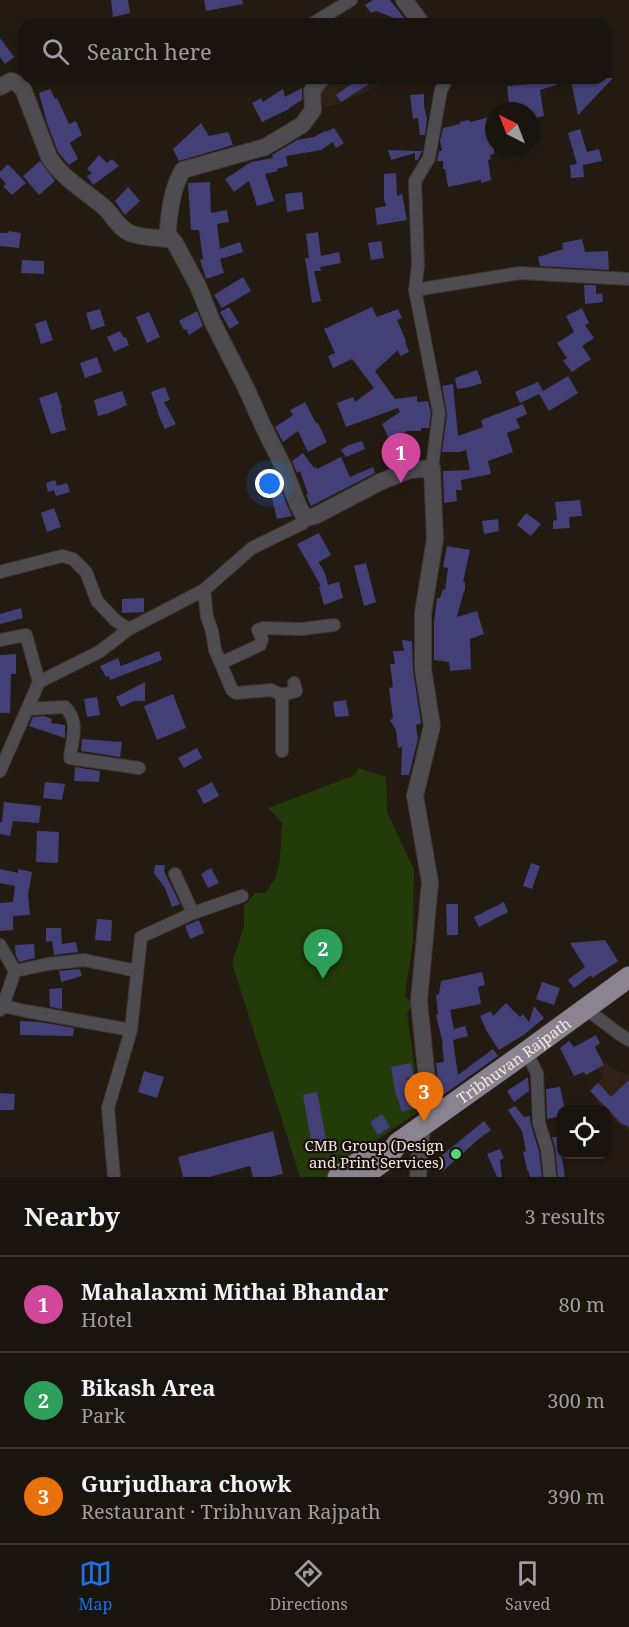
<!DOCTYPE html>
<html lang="en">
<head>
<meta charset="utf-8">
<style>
  :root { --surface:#1a140e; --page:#231d17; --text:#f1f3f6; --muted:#9f9e9e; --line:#38332e; --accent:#1a73e8 }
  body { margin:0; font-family:"Noto Serif",serif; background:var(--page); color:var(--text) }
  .controls { position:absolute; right:18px; bottom:18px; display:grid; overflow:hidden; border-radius:12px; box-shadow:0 2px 4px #0004 }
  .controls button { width:54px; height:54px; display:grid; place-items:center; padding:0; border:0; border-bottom:2px solid var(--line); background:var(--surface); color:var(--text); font:30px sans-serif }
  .compass { position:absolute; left:485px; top:102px; width:54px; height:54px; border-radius:50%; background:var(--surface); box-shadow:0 2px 4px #0004; rotate:318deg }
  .you { position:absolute; left:270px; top:484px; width:21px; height:21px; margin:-15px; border:4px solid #fff; border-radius:50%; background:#1a73e8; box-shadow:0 0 0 9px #1a73e833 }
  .badge { display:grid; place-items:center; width:39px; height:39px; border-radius:50%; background:var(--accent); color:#fff; font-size:20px; font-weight:700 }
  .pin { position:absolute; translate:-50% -50px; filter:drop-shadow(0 2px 3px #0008) }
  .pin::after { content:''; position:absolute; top:32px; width:21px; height:18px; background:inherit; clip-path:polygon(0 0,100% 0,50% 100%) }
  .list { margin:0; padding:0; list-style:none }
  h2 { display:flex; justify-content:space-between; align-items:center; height:78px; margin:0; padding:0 24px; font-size:26px }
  h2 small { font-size:20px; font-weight:400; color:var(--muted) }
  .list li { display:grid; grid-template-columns:39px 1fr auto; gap:18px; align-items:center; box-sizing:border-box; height:96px; padding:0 24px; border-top:2px solid var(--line) }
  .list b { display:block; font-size:22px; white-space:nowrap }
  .list p { margin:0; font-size:20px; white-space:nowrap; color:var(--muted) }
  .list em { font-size:20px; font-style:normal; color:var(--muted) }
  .icon { flex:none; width:33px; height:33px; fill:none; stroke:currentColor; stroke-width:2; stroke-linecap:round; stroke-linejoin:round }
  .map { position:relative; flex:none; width:629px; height:1177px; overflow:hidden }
  .search { position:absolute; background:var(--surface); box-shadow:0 2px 4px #0004; left:18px; right:18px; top:18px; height:66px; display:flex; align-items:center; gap:15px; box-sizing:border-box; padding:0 21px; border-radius:18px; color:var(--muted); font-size:22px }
  .sheet { height:366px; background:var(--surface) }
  nav { display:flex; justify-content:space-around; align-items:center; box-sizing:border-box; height:84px; border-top:2px solid var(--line); background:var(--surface); font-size:16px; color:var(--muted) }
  nav a { display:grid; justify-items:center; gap:3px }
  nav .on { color:var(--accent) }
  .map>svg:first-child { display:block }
  .built { fill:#302116 }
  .green { fill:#233a09 }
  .building { fill:#434077 }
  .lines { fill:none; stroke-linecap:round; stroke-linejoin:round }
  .minor-casing { stroke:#403730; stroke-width:14 }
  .tertiary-casing { stroke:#403730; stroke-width:18 }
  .trunk-casing { stroke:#403730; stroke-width:22 }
  .minor { stroke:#4e4b51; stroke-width:12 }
  .tertiary { stroke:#4e4b51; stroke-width:16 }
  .trunk { stroke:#8a8490; stroke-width:21 }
  .poi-dot { fill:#54d672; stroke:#1a1009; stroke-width:2 }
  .labels { text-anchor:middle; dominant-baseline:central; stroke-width:4.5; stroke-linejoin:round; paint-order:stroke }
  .street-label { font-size:15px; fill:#f2ebe5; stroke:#1a1009 }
  .poi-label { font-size:15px; fill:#f2ebe5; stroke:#1a1009; text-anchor:end }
</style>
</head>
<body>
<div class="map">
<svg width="629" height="1177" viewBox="0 0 629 1177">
  <rect width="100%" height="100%" fill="#231a12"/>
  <path class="built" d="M328,78H396L343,102L328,107L321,104L318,98L320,82Z
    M606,1062L615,1070L629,1075V1131L616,1122L607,1112L606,1110L604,1109L600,1105L589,1088L603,1078L598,1067Z"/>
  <path class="green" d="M358,768L386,777L387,812L414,870L413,941L405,996L412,1005L407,1014L421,1110L365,1148L330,1177H300L232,963L244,927V906L255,893H265L276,877L280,858L282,823L268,808L355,775Z"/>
  <path class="building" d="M111,0H128L130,13L113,17Z
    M204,0H242L243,4L206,11Z
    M373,0H390L409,24H386L394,18L376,11L371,13L365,5Z
    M0,38L14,57L5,64L0,57Z
    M360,78H378L341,102L336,95Z
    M529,78H613L578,115L571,80L540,90L544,116L530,119V111H510L507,86L530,84Z
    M302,88V100L289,108V109L262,122L252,103L261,98L263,102L283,89L285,97Z
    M50,89L55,99L57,98L69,124L76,121L82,135L70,143L78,159L69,165L58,152L47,123L39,93Z
    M424,94V107L427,119L425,135H420L418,118L413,119L410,95Z
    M494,116V154L490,155L491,159L488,160L491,180L481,183V180L448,187L445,169H443V161H437L439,151H442L440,141L443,128L460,124V122L469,120L470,122Z
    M201,123L209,136L228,132L233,145L179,161L173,149Z
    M334,128L344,143L336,148L333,142L321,150L286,156L288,166L277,169L278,171L265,174L274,201L257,206L249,181L234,192L225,179L251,162L273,158L272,155L297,140L314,137L325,131L326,132Z
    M580,129L587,152L599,149L602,161L583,165L584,177L571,178L570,165L577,164L568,133Z
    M388,150L415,151H422L418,160H415V153L391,160Z
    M99,155L107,163L112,159L119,166L93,185L87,176L92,173L87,169Z
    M40,161L55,181L39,195L23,176Z
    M8,164L26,183L12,195L3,186L6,184L0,177V172Z
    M396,173L397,196L402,194L407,220L377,225L375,208L386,206L384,199V174Z
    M210,182L211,213L227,210L229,222L217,224L220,249L240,242L243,252L220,259L224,273L206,279L200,260L203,259L199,230H191L188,183Z
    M128,187L140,201L125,215L115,201Z
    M302,192L304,209L287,212L285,194Z
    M9,231L21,233L19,248L0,246V233H8Z
    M318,232L321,256L339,252L341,263L320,267L321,271H314L321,301L312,303L305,258H309L306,234Z
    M582,239L585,252L608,251L609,270L540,266L538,257L563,249L562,243Z
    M381,241L384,258L371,260L368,243Z
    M22,260L44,261V274L21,273Z
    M243,277L251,291L222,308L214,295Z
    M584,285H596V294L602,293L603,302L585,304Z
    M229,307L239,323L230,329L220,312Z
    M372,307L377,317L398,309L402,318L397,320L406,341L405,342L409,352L400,356L398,350L375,371L395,399L417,396V402L428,401L431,413L429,428H421V431H407L389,439L382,424L400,412L398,408L346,427L337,403L353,397L355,402L374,388L352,359L333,368L328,356L335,353L324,329Z
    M582,308L589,323L585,325L594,338L582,346L591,359L572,372L563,361L567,358L557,343L574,332L566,316Z
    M100,309L105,326L91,330L86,313Z
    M197,311L203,326L189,335L186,329L184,330L179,321Z
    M149,312L160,337L147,343L136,317Z
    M46,320L53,340L41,344L35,324Z
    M120,331L124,338L126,337L129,345L114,352L107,337Z
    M97,357L102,372L85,378L80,363Z
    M477,370L482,383L470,387L457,389L455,378Z
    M568,376L578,393L549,411L539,394L520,403L515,392L538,382L543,391Z
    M453,384L458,436L483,427L481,420L523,404L527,414L516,419L520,428L507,433L513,452L488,461L491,474L461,480L462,490H456L457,501L444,503L443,471L470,470L466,450L460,452H442L447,414L442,386Z
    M165,387L170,400L164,402L176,424L165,429L157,412H158L151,392Z
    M122,391L127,405L109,413L98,416L94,400Z
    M57,392L62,408L61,409L66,430L51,434L39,398Z
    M305,402L316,423H318L327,442L308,452L298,431L283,442L275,427L293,415L290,410Z
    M362,441L365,449L346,457L341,450L349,445Z
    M303,453L314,468L316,467L317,469L341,457L350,477L373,467L375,473L311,506L306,495L308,494L300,471L297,473L292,461Z
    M276,475L284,498L292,516L277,519L267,477Z
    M55,480L57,486L67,483L70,492L56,496L54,490L48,492L46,483Z
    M580,500L582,516L569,517L570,528L553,529V521L557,520L555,502Z
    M54,508L61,527L47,532L41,513Z
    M526,513L541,524L531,536L517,525Z
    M498,519L499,531L484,534L482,521Z
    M319,533L331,555L319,562V563L325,573L328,585L339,582L343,598L324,605L319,587L321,586L297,544Z
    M447,546L470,550L463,582H465V591H464L457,617L477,611L484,634L470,639L471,669L450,671L449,662L434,660V622L437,598H440L443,589L445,590L448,568L443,567Z
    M366,563L376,602L364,606L354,566Z
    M144,598V612L122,613V599Z
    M21,608L23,618L0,624V614Z
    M402,640L412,641L413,670L421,723L416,725L418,739L409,775H401L402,747L398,748L396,730L390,720L393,718L389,688L393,687L390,664H395L393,651H403L404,650Z
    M159,651L162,660L110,680L109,676L106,677L100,666L118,658L121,666Z
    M16,654V674H11L10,713H0V655Z
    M145,682V701H134L121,707L116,697Z
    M173,694L186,728L157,740L144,706Z
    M97,697L100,715L87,717L84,699Z
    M346,700L349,716L335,717L333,702Z
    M44,716L52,719L51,723L65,725V738L29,726L33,717Z
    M82,739L122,742L120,757L81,751Z
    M197,748L202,758L184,768L178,758Z
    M75,767L100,771L99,782L74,781Z
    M45,782L65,784L62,800L43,798Z
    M212,782L219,796L204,804L197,790Z
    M4,802L41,806L39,823L13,821L10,836L0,834V822H2Z
    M37,831L59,832L58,863L36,862Z
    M531,863L540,866L532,889L523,886Z
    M155,865H165L164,871L180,904L172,907L165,888L154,873Z
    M211,868L219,883L208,888L201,874Z
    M0,869L18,873V869L32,872L28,895L30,915L13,916V930L0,931V903L13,902L15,886L0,883Z
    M504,902L508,912L479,927L474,917Z
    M446,904H458V935H447Z
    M97,919L112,920L111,941L95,940Z
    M199,920L204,933L190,939L185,926Z
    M46,928H61L62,944L76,942L78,952L54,955L52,941L46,942Z
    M605,940L618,961L592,978L591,975L574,988L568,980L585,967L570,943Z
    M34,944L35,958L19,962L16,956L15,945Z
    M80,969L82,976L61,982L59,971Z
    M482,972L485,985L478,987L481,1004L450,1010L454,1029L465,1026L468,1036L453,1040L458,1075L493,1049L498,1056L442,1096L439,1091L436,1063L444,1062L442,1044H443L436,1015L438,1014L436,995L439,994L441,981Z
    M542,982L560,988L554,1005L536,999Z
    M62,988V1009L50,1007L49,989Z
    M506,1003L520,1017L523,1014L529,1022L534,1006L544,1018L525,1034L499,1050L487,1032L480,1016L491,1011L493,1016Z
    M20,1021L40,1022L74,1028L73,1036L20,1035Z
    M596,1035L600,1043L595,1047L604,1065L586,1075L584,1072L574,1076L560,1048L569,1041L574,1047Z
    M411,1063L414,1077L406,1078L412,1086L409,1088L415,1108L402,1112L395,1091L391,1067Z
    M144,1071L164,1077L157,1098L138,1092Z
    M528,1077L529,1091L514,1102L507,1091Z
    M629,1080V1127L621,1123L590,1091L598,1083L611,1097Z
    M560,1087L565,1110H561V1116L547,1119L546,1089Z
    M317,1092L327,1144L312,1147L303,1095Z
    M0,1093L15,1094L14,1110H0Z
    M515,1106L524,1117L530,1116L531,1125L539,1151L542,1177H530L528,1170H527L523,1152L526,1151L522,1131L508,1110Z
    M382,1114L390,1127L378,1135L370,1122Z
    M484,1121L491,1130L480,1138L443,1171L435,1161Z
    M273,1131L283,1174L270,1177H253L250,1166L209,1177H183L178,1157Z
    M552,1137H561V1146H560L565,1177H558L555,1148Z
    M500,1149L504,1158L500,1160L502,1177H497L487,1154Z"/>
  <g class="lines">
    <defs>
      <path id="minor" d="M312,24L351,0
        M415,290L520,273L629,279
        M432,468L439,413L415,290L418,265L415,181L429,158L441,90L447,78
        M0,572L62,556L73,559L86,572L97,601L116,621L129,629
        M204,590L207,617L212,631L215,650L232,690L236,693L271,690L282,695V751
        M0,640L26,635L39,682
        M221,663L260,645L262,639L258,630L263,628L302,629L334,625
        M282,695L296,691L294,683
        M28,709L65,707C80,722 72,739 70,758L139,768
        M0,771L39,682L99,652L129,629L204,590L252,548L303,523L305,518
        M175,874L193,913
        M0,945L15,971L3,1006L0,1010
        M15,971L48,964L84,960L137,971
        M3,1006L26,1011L131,1030
        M586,1009L618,1033L629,1040
        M526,1052L537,1073L539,1123L547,1149L550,1177
        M114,1177L108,1108L131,1030L141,937L193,913L242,896"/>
      <path id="tertiary" d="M404,0L422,24
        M0,87L11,81L17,83L23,89L49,157C62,178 85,191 104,207C113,215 118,228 130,233C141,238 155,237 167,239L171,238L175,243L198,286L212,321L246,388L263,426L284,468L298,505L305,518L315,516L380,482L410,470L432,468L435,539L423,613V669L432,726L415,796L430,882L419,1001L431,1119
        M167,239C169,216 171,189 183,170L265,147L302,125L313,110L312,91L320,80L323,78
        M418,1177L422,1126"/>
      <g id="trunk">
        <path d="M338,1177L372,1153"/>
        <path id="s1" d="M362,1177L385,1160L398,1143L526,1052L629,977"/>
      </g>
    </defs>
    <use href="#minor" class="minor-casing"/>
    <use href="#tertiary" class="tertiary-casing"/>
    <use href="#trunk" class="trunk-casing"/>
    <use href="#minor" class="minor"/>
    <use href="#tertiary" class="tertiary"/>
    <use href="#trunk" class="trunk"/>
  </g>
  <circle class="poi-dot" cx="456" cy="1154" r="6"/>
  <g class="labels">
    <g class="street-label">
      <text stroke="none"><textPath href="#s1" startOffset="192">Tribhuvan Rajpath</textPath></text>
    </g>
    <g class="poi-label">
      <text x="444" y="1145">CMB Group (Design<tspan x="444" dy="17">and Print Services)</tspan></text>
    </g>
  </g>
</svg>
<div class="controls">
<button><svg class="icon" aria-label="locate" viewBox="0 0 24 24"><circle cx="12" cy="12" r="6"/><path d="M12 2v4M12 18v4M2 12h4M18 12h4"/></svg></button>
</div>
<svg class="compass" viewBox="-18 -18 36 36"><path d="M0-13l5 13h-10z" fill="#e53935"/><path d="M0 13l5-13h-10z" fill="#9f9e9e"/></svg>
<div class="you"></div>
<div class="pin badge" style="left:401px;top:483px;background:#d1479c">1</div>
<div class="pin badge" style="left:323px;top:979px;background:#2e9e5b">2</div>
<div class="pin badge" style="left:424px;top:1122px;background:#e8710a">3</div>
<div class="search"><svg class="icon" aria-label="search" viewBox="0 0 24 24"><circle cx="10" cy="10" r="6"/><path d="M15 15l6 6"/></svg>Search here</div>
</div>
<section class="sheet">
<h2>Nearby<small>3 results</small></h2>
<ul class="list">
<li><span class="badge" style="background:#d1479c">1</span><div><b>Mahalaxmi Mithai Bhandar</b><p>Hotel</p></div><em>80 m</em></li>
<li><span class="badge" style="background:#2e9e5b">2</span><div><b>Bikash Area</b><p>Park</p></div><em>300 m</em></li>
<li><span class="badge" style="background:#e8710a">3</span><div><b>Gurjudhara chowk</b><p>Restaurant · Tribhuvan Rajpath</p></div><em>390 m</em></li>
</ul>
</section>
<nav>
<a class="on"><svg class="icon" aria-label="map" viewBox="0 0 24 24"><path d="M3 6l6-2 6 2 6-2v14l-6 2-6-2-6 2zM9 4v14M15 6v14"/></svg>Map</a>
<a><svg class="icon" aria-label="directions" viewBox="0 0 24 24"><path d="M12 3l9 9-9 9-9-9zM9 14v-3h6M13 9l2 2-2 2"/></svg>Directions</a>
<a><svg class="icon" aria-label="saved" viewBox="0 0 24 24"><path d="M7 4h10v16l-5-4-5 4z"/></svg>Saved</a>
</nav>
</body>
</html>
